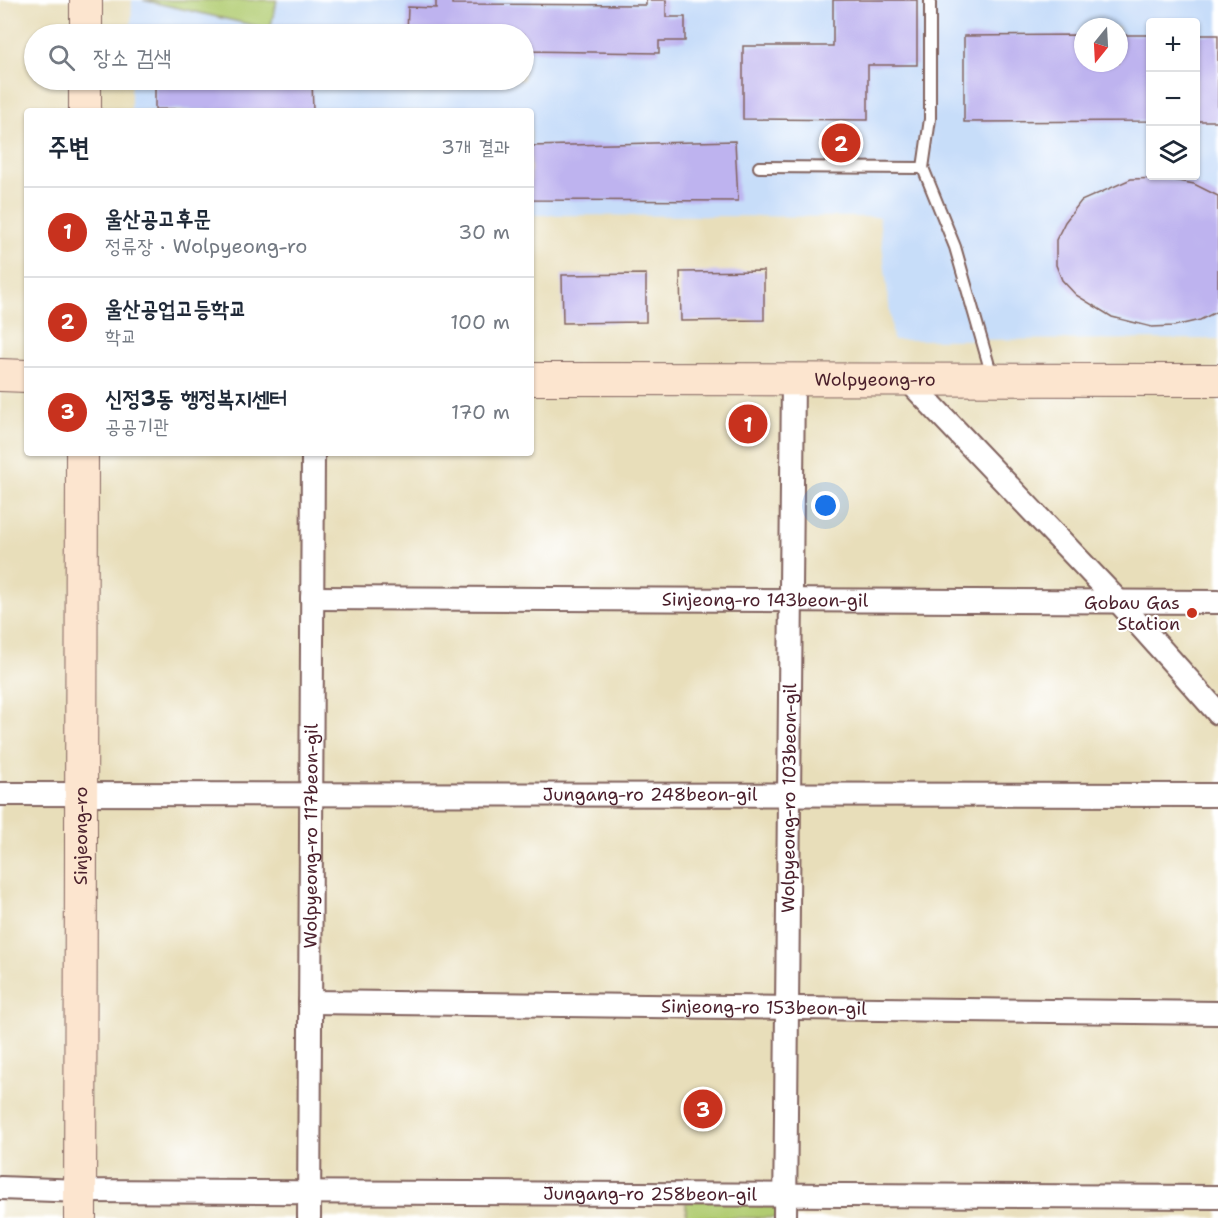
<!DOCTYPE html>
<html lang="ko">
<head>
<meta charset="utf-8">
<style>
  :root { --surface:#fff; --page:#f6f6f7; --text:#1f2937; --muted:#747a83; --line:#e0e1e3; --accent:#c8321e }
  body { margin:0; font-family:"Shantell Sans","Poor Story",sans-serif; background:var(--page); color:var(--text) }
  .controls { position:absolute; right:18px; top:18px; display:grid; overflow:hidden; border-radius:6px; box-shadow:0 2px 4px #0004 }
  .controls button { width:54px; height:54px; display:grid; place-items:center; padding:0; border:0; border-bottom:2px solid var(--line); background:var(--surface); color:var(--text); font:30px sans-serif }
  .compass { position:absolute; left:1074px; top:18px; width:54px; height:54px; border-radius:50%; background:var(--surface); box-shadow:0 2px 4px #0004; rotate:198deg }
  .you { position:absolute; left:826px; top:506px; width:21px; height:21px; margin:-15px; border:4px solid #fff; border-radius:50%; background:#1a73e8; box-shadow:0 0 0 9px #1a73e833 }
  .badge { display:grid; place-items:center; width:39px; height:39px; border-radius:50%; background:var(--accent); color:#fff; font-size:20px; font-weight:700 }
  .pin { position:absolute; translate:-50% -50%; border:3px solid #fff; box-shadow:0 2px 6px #0006 }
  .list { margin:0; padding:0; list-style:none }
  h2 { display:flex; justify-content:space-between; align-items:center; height:78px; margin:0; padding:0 24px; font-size:26px }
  h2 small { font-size:20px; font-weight:400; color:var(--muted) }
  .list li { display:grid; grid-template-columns:39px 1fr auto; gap:18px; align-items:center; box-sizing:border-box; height:90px; padding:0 24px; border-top:2px solid var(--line) }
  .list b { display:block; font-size:22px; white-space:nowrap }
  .list p { margin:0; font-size:20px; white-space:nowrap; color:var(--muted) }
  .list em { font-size:20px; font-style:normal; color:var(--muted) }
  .icon { flex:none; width:33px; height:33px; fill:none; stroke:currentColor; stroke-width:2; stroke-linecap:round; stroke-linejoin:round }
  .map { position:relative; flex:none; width:1218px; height:1218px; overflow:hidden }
  .search { position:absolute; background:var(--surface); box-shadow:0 2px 4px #0004; left:24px; top:24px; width:510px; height:66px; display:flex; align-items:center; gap:15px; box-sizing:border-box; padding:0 21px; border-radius:33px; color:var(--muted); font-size:22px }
  .panel { position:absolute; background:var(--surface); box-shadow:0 2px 4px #0004; left:24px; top:108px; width:510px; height:348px; border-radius:6px }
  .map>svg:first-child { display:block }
  .built { fill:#c7ddf9; fill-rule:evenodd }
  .green { fill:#b1cc71; stroke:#7e764e; stroke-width:1.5 }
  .building { fill:#beb3ef }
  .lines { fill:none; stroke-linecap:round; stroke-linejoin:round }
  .lane-casing { stroke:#81625d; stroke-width:14 }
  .street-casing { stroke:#81625d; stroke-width:26 }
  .secondary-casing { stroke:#81625d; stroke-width:34 }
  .lane { stroke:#fff; stroke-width:10 }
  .street { stroke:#fff; stroke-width:22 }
  .secondary { stroke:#fce5cf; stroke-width:32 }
  .poi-dot { fill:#c8321e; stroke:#fff; stroke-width:2 }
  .labels { text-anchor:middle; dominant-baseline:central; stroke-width:4.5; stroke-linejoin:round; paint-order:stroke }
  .street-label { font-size:18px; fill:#4a1f2b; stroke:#fff }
  .poi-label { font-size:18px; fill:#4a1f2b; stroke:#fff; text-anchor:end }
</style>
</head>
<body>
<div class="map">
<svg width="1218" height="1218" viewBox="0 0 1218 1218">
  <rect width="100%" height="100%" fill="#fff"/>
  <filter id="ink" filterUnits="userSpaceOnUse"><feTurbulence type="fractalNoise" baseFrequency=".0167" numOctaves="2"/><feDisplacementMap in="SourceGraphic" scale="12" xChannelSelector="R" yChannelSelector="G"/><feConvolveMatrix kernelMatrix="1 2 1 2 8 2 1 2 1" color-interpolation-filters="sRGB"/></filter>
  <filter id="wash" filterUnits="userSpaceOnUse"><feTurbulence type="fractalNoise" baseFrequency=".008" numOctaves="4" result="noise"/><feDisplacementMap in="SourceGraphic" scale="24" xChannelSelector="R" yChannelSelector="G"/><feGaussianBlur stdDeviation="1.35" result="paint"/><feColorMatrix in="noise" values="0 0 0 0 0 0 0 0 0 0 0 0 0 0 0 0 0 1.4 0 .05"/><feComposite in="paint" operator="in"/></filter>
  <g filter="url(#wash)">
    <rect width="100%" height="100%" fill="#e8deba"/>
    <path class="built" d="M132,0H1218V339L893,340L879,217L531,215V111H131V80H524V34H131ZM1150,22H1196V176H1150ZM1083,27H1119V63H1083Z"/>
    <path class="green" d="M143,0H277L270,29Z
      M686,1200L780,1201V1218H686Z"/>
    <g id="blocks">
      <path class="building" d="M436,0H452V4L646,5V0H666V17H685V41H659V53L524,51V34H407L408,7L436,8Z
        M833,0H917V65H868V120L743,119V46H833Z
        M1083,35V63H1119V35H1150V121L964,122V36Z
        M1196,35H1218V121H1196Z
        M155,80H312L313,111L155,109Z
        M735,141L738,201L531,200V146Z
        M1163,178L1194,184L1218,196V311L1200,320L1174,326L1152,327L1112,317L1076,295L1062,280L1056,265V240L1065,222L1081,201L1131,179Z
        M764,271V320L681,321L680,272Z
        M646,274V322L563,323L562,275Z"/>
    </g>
  </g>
  <g filter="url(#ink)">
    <use href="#blocks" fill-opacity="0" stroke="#81625d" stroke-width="1.5"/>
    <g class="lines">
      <defs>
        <path id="lane" d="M759,167L923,168L955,247L992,376
          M923,168L930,119V0"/>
        <g id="street">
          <path d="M907,379L1118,601L1218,713"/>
          <path id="s1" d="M312,598L1218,602"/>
          <path id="s2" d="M0,794L1218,795"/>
          <path id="s3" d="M310,1002L1218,1013"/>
          <path id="s4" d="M0,1188L81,1191L1218,1197"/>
          <path id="s5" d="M309,1218L313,453"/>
          <path id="s6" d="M785,1218L793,379"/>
        </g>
        <g id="secondary">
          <path d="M86,34V0"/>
          <path d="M85,111V80"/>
          <path d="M0,375L27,376"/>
          <path id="s7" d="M531,379L1218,380"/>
          <path id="s8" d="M80,1218L82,453"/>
        </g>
      </defs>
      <use href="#lane" class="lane-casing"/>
      <use href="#street" class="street-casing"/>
      <use href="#secondary" class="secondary-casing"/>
      <use href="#lane" class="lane"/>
      <use href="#street" class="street"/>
      <use href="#secondary" class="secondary"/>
    </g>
  </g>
  <circle class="poi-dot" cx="1192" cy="613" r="6"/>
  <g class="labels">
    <g class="street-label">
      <text stroke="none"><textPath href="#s7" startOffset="344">Wolpyeong-ro</textPath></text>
      <text stroke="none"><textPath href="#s1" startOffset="453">Sinjeong-ro 143beon-gil</textPath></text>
      <text stroke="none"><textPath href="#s2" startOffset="650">Jungang-ro 248beon-gil</textPath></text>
      <text stroke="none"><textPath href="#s6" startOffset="420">Wolpyeong-ro 103beon-gil</textPath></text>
      <text stroke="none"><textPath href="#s5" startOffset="382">Wolpyeong-ro 117beon-gil</textPath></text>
      <text stroke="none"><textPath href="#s8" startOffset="382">Sinjeong-ro</textPath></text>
      <text stroke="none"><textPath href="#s3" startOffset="454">Sinjeong-ro 153beon-gil</textPath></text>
      <text stroke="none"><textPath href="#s4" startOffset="650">Jungang-ro 258beon-gil</textPath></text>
    </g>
    <g class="poi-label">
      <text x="1180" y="603">Gobau Gas<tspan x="1180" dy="21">Station</tspan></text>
    </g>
  </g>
</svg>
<div class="controls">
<button>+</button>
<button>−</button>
<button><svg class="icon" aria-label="layers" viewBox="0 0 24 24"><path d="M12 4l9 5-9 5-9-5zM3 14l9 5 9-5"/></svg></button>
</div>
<svg class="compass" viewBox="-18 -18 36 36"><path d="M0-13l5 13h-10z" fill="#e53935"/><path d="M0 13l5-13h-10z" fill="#747a83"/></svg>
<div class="you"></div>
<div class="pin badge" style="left:748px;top:424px">1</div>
<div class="pin badge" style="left:841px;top:143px">2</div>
<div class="pin badge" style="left:703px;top:1109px">3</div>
<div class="search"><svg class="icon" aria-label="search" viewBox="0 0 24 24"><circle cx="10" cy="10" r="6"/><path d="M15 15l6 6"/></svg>장소 검색</div>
<section class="panel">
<h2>주변<small>3개 결과</small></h2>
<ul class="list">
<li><span class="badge">1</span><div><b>울산공고후문</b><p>정류장 · Wolpyeong-ro</p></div><em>30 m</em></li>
<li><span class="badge">2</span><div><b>울산공업고등학교</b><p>학교</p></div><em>100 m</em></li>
<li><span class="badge">3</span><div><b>신정3동 행정복지센터</b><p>공공기관</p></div><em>170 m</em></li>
</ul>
</section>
</div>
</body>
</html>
